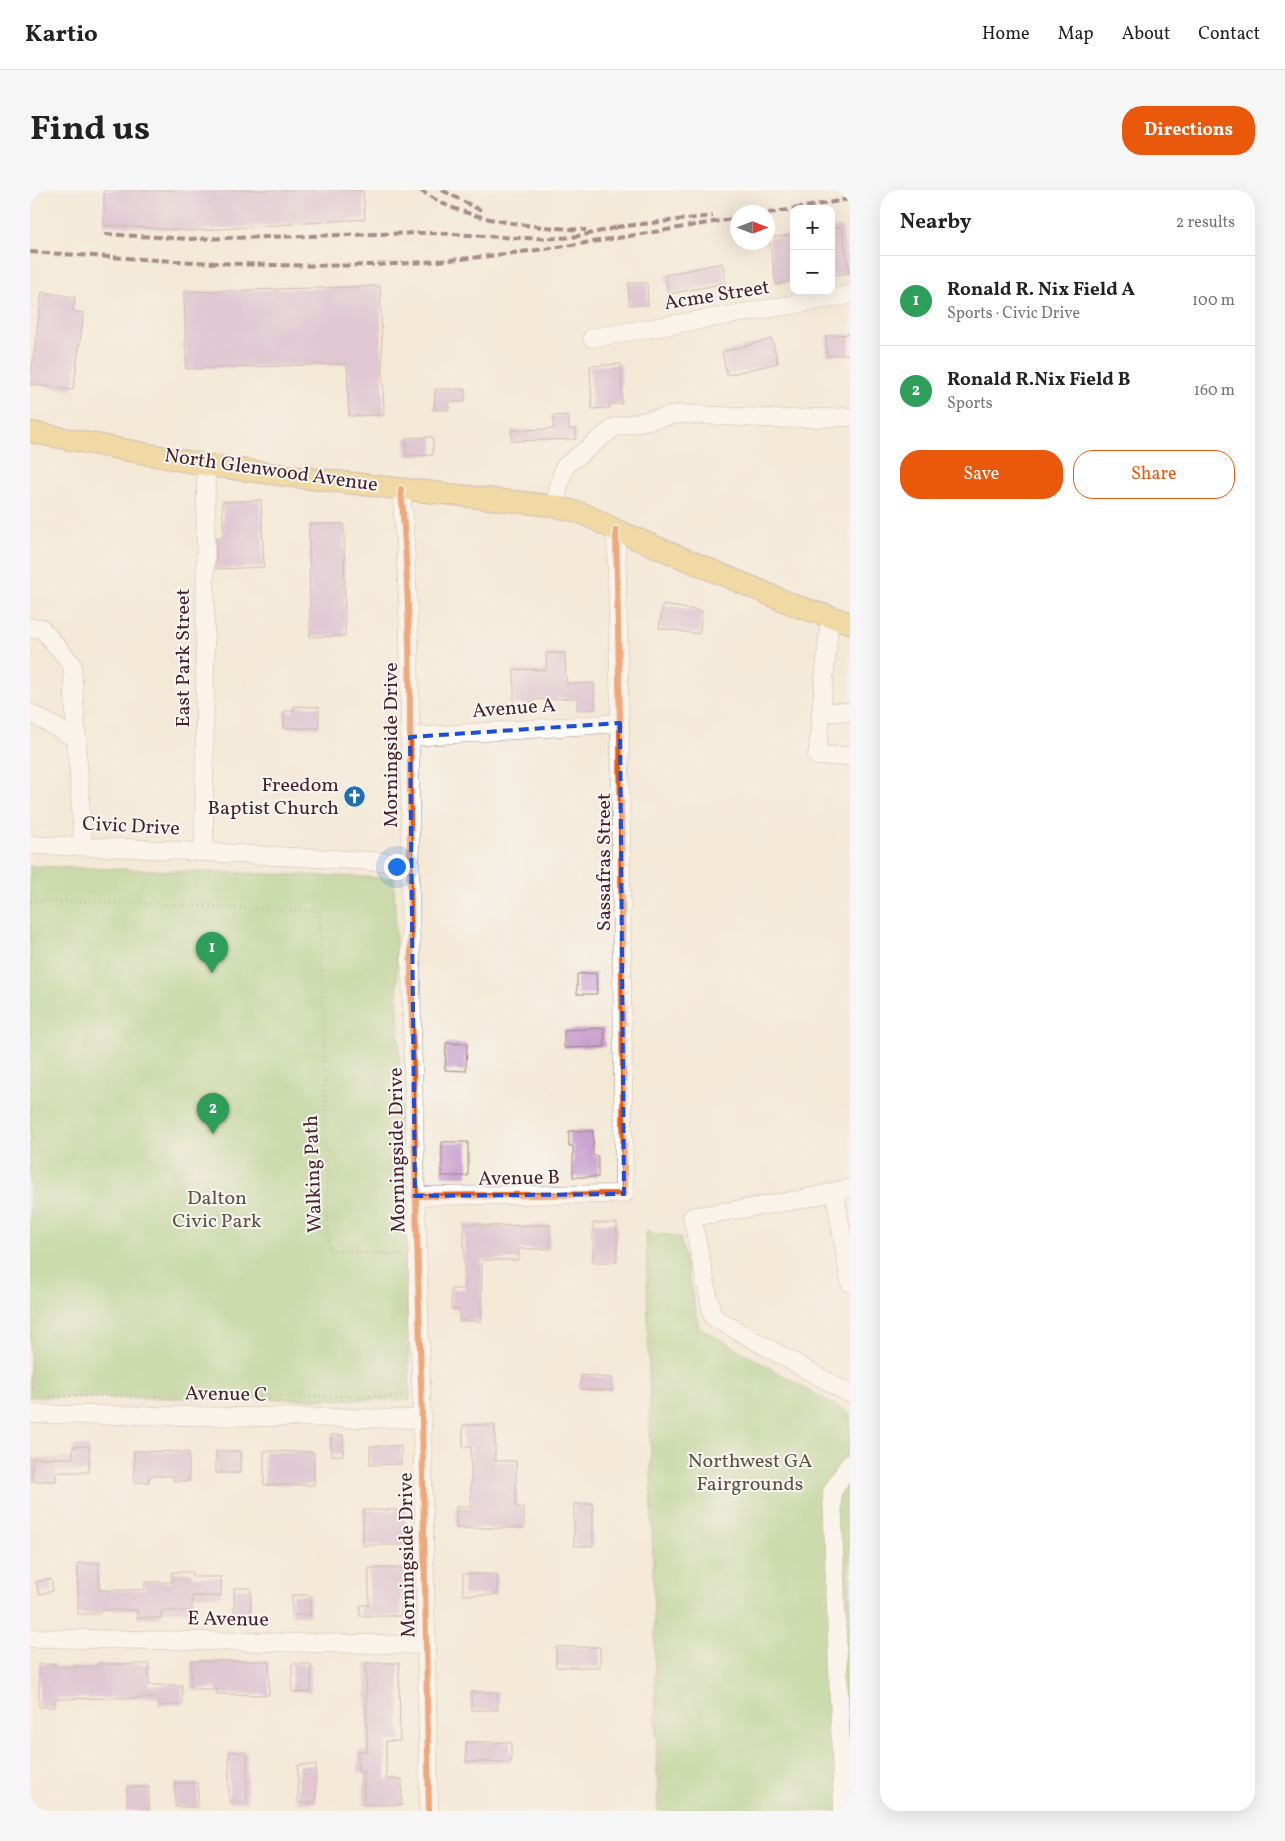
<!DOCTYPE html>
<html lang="en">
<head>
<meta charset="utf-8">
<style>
  :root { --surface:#fff; --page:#f6f6f6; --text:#222; --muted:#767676; --line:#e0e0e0; --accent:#ea580c }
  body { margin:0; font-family:Vollkorn,serif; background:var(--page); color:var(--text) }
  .controls { position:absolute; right:15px; top:15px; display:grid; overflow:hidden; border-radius:10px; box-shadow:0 5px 20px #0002 }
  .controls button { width:45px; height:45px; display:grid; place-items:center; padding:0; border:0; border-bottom:1px solid var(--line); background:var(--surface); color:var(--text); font:25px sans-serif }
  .compass { position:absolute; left:700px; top:15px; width:45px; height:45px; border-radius:50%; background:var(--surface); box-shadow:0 5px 20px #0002; rotate:90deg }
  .you { position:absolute; left:366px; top:676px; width:18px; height:18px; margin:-12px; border:4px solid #fff; border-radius:50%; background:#1a73e8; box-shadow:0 0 0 8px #1a73e833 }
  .badge { display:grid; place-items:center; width:32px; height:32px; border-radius:50%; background:var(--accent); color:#fff; font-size:16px; font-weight:700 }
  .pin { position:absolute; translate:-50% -41px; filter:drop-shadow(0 1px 2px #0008) }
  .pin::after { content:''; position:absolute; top:26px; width:18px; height:15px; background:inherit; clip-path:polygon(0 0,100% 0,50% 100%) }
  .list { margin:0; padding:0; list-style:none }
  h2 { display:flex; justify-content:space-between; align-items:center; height:65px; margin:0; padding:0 20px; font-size:21px }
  h2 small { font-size:16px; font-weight:400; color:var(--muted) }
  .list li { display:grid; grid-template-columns:32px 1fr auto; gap:15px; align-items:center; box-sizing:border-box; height:90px; padding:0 20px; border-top:1px solid var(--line) }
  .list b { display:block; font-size:19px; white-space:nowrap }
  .list p { margin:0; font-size:16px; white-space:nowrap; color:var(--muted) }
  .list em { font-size:16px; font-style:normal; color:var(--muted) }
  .actions { display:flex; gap:10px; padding:15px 20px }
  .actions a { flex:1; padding:11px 0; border:1px solid var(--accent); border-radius:20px; text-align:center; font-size:18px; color:var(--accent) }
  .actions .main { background:var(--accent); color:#fff }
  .map { position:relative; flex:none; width:820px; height:1621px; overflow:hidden; border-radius:20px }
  header { display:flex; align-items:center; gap:30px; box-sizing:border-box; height:70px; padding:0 25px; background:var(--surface); border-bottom:1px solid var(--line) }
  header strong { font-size:24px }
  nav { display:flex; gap:28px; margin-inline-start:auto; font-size:18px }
  .intro { display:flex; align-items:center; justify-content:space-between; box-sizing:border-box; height:120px; padding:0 30px }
  h1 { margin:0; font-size:35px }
  .button { padding:12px 22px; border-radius:20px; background:var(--accent); color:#fff; font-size:18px; font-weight:700 }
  main { display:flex; gap:30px; padding:0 30px }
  aside { flex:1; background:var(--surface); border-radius:20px; box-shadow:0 5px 20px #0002 }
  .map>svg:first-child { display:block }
  .green { fill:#98c776; stroke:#717350 }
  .building { fill:#c79dcd }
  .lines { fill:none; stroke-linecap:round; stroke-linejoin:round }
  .minor-casing { stroke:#9f8481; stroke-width:19 }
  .major-casing { stroke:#9f8481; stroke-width:23 }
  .path { stroke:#9f8481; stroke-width:2.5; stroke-dasharray:1 4; stroke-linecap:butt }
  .minor { stroke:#fff; stroke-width:18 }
  .major { stroke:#ecc669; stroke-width:21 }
  .rail { stroke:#4a1f2b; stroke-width:4; stroke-dasharray:8 4; stroke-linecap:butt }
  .cycleway-casing { stroke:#f6f6f2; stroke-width:9 }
  .cycleway { stroke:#e8590c; stroke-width:6 }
  .marked { fill:none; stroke:#1d4ed8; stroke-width:4; stroke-dasharray:10 6; stroke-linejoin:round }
  .labels { text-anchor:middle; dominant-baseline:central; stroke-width:4; stroke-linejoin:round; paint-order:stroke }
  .street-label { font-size:20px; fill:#4a1f2b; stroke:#f6f6f2 }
  .poi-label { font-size:20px; fill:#4a1f2b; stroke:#f6f6f2; text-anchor:end }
  .park-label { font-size:20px; fill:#615142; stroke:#f6f6f2 }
</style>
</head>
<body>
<header>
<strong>Kartio</strong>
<nav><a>Home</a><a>Map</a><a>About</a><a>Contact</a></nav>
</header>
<div class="intro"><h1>Find us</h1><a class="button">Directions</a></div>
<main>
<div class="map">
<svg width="820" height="1621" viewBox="0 0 820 1621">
  <rect width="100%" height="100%" fill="#f6f6f2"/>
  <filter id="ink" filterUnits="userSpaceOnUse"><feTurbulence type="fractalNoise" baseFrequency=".02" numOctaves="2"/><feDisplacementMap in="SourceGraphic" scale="10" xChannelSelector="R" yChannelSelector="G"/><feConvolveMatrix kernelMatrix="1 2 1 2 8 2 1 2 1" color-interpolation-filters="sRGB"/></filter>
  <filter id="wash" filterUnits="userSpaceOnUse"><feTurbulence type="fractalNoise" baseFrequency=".0096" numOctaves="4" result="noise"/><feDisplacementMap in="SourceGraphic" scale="20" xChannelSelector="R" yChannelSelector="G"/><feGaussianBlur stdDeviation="1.12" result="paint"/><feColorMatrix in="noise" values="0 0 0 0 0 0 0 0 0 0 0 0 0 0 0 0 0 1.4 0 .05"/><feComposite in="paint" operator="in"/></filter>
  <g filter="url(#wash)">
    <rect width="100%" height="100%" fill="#f4e9d7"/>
    <path class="green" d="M0,676L364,688L380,1210L0,1207Z
      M616,1042L650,1047L669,1137L820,1224V1621H628Z"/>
    <g id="blocks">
      <path class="building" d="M74,0H333L335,29L161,41L74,35Z
        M812,37L819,83L801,85V38Z
        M764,44V91L746,94L739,48Z
        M692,73L696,93L639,104L635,85Z
        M598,93H617L618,115H599Z
        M350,96L354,225L319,226L317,174L156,179L154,102Z
        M12,102L45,107L43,121L54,123L43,200L0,194Z
        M820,144V164L797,166L796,146Z
        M742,149L748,173L697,185L692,162Z
        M591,174L592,214H580V218L562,219L560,176Z
        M405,199H435V212H419V220H404Z
        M538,225L539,239H546V249L482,251L481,240L524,239L523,226Z
        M403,247V265L376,266V248Z
        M231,310L234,377L186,379V347H194L192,312Z
        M279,334H314L315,446L280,447Z
        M633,415L672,421L669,444L629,438Z
        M516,463H535L536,494L564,493L565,519L547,520V508L503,510V515L484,514V479L516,480Z
        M264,516L289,517V538H254V521H264Z
        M566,783L567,804H547V784Z
        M574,838L575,857L534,858V840Z
        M416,853L437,854L436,881L415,880Z
        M539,941H563V966H568V987H543V956H539Z
        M412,952H438V986H412Z
        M563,1033H587V1072H563Z
        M434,1034H452V1036L520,1035V1059H489V1070H452L451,1131H429V1119H421V1099H434Z
        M551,1185L582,1188V1201L550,1199Z
        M433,1235H465V1271H486V1317H494V1338H426V1317H441V1257H433Z
        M301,1245H313V1265H301Z
        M43,1256H59V1282H26V1291H2V1268H43Z
        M340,1256H371V1274L340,1275Z
        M104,1261L159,1262V1291H143V1286H119V1292H104Z
        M186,1261H210V1283H186Z
        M234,1261L284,1262V1295H234Z
        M544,1314H563V1356H544Z
        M333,1320H374V1355H333Z
        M48,1373H69V1400H115V1392H142V1382H162V1387H191V1406H162V1421H131V1428H107V1420H69V1424H48Z
        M339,1378H376V1397H371V1426H330V1415H339Z
        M433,1384H467V1405H433Z
        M21,1389L23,1401L9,1404L6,1392Z
        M204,1398H221V1432H204Z
        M262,1405H280V1425H262Z
        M526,1457H570V1477H526Z
        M161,1471H239V1505L187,1504V1499H161Z
        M336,1473H369L370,1551H356V1589H372V1615H334V1582H328V1561H337Z
        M9,1474H25V1477H66V1474H119V1495H152V1515H128V1508H87L25,1509V1517H9Z
        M262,1474H281V1502H262Z
        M441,1502H468V1520H441Z
        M436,1552H481V1572H436Z
        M199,1562H217V1612H199Z
        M268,1575H286V1613H268Z
        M145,1593H168V1617H145Z
        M97,1597H119V1621H97Z"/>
    </g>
  </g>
  <g filter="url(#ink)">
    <use href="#blocks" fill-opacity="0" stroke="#9f8481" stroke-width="1"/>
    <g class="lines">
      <defs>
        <path id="minor" d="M562,148L820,105
          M371,299C385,456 378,614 381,771C383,923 388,1076 392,1229C395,1360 396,1490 399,1621
          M524,316L534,277L585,237L649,224L753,229L820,227
          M800,427L787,566H820
          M0,438H11L42,474L53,656
          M791,522H820
          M0,523L48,550
          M380,547L590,533
          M0,655L98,658L379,673
          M174,662L176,275
          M820,998L768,1010L662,1027L683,1127L820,1204
          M805,1002L820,1093
          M385,1006L594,1004L590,533L586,340
          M0,1224L392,1229
          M0,1448L396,1455
          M813,1621L802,1302L820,1273"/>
        <path id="major" d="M0,242L176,275L267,287L524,316L554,324L586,340L769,417L820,433"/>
      </defs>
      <use href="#minor" class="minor-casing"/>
      <use href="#major" class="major-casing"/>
      <path class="path" d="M0,711L81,712L290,721L299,1060L372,1065
        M0,1206H375"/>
      <use href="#minor" class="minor"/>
      <use href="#major" class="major"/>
      <path class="rail" d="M390,0C398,5 407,11 416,15C460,34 509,37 556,40
        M412,0L452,21
        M764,19L820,9
        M738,23L764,19
        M586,37L683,26
        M75,44L159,49L390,43C436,43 482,50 528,48C550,47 571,41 593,36
        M0,62C113,69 226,78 340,75C464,71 586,48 708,28"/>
      <defs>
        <path id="cycleway" d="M371,299C385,456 378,614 381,771C383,923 388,1076 392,1229C395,1360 396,1490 399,1621
          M385,1006L594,1004L590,533L586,340"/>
      </defs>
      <use href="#cycleway" class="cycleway-casing"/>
      <use href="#cycleway" class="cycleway"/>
    </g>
  </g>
  <path d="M0 0H820V1621H0ZM590,533L594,1004L385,1006L380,547Z" fill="#f4e9d7" fill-opacity=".55" fill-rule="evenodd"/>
  <path class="marked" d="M590,533L594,1004L385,1006L380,547Z"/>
  <defs>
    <symbol id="church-disc" viewBox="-11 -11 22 22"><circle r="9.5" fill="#1f6fb2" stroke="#f6f6f2"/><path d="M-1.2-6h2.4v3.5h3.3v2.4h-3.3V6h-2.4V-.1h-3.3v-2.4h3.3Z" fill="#fff"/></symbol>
  </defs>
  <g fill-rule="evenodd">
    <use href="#church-disc" x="312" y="594" width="25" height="25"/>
  </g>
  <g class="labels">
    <g class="street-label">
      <text transform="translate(687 106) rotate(-9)">Acme Street</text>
      <text transform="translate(241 281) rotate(8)">North Glenwood Avenue</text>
      <text transform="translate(154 468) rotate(-90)">East Park Street</text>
      <text transform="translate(484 519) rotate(-4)">Avenue A</text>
      <text transform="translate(362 555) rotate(-90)">Morningside Drive</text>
      <text transform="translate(101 637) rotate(3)">Civic Drive</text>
      <text transform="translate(575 672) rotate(-90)">Sassafras Street</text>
      <text transform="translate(368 960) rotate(-91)">Morningside Drive</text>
      <text transform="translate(284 984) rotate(-92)">Walking Path</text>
      <text transform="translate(489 989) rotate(-1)">Avenue B</text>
      <text transform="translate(196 1205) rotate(1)">Avenue C</text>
      <text transform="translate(378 1365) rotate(-91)">Morningside Drive</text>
      <text transform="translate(198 1430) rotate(1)">E Avenue</text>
    </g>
    <g class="poi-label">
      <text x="309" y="596">Freedom<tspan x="309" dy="23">Baptist Church</tspan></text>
    </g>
    <g class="park-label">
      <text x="187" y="1009">Dalton<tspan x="187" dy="23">Civic Park</tspan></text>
      <text x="720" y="1272">Northwest GA<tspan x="720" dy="23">Fairgrounds</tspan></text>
    </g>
  </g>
</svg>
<div class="controls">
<button>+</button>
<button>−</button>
</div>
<svg class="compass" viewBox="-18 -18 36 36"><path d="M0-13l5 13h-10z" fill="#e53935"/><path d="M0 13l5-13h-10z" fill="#767676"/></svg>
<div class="you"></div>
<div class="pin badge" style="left:182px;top:783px;background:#2e9e5b">1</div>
<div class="pin badge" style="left:183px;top:944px;background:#2e9e5b">2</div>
</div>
<aside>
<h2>Nearby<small>2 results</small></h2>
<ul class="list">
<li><span class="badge" style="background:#2e9e5b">1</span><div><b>Ronald R. Nix Field A</b><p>Sports · Civic Drive</p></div><em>100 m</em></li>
<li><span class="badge" style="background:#2e9e5b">2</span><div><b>Ronald R.Nix Field B</b><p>Sports</p></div><em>160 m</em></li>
</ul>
<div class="actions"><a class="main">Save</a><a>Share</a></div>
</aside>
</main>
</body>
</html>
